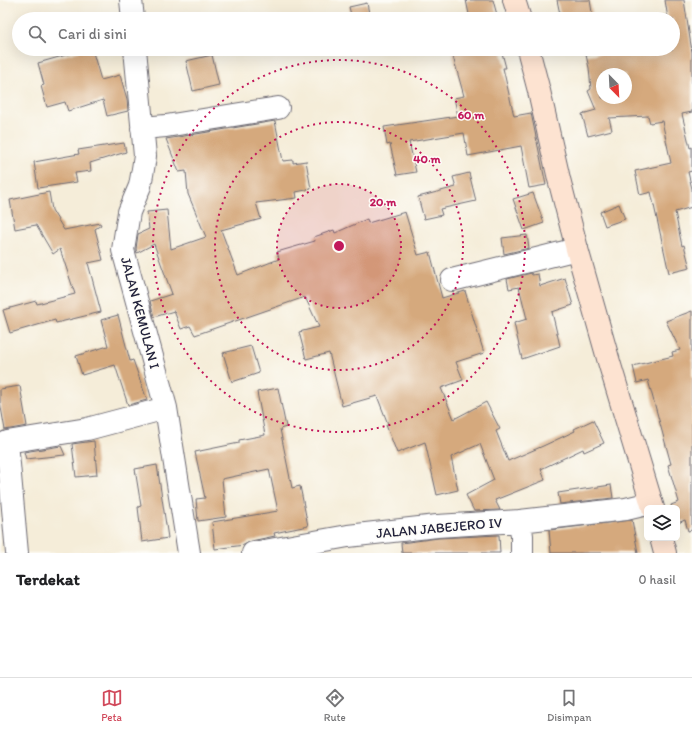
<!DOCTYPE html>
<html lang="id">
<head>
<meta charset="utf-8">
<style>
  :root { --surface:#fff; --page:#f6f6f6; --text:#202124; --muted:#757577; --line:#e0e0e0; --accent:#d1495b }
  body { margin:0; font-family:Itim,sans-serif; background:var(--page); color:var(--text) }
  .controls { position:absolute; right:12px; bottom:12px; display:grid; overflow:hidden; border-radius:6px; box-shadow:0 4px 16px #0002 }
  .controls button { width:36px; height:36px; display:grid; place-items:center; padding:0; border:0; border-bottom:1px solid var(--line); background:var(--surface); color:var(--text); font:20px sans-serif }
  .compass { position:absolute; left:596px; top:68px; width:36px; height:36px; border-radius:50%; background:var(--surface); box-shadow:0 4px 16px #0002; rotate:156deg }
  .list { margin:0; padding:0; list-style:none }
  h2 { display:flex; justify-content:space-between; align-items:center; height:52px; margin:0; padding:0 16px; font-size:17px }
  h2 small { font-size:13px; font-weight:400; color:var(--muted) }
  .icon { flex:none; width:22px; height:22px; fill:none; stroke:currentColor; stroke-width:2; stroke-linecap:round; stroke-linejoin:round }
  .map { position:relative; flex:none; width:692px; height:553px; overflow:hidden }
  .search { position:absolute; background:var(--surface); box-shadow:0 4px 16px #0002; left:12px; right:12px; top:12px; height:44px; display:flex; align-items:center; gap:10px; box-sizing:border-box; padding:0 14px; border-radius:22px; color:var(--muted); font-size:15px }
  .sheet { height:124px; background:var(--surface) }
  nav { display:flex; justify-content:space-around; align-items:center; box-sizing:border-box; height:56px; border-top:1px solid var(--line); background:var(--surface); font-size:11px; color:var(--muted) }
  nav a { display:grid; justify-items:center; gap:2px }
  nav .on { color:var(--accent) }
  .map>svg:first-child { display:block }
  .building { fill:#d5a97d; fill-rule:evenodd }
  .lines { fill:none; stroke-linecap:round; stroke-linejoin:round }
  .street-casing { stroke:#6c6972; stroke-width:24 }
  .secondary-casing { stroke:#6c6972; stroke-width:24 }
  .street { stroke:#fff; stroke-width:22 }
  .secondary { stroke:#fde3d1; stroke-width:22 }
  .ring { fill:none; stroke:#c2185b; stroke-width:2; stroke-dasharray:2 4 }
  .labels { text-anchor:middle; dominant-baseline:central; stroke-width:3; stroke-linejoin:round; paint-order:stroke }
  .street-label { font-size:14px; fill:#22223b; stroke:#fdfcf7 }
  .centre { fill:#c2185b; stroke:#fdfcf7; stroke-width:2 }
  .ring-label { font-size:12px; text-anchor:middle; font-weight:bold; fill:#c2185b; stroke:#fdfcf7; stroke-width:3; stroke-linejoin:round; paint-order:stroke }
</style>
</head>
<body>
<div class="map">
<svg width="692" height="553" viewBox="0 0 692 553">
  <rect width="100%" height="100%" fill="#fdfcf7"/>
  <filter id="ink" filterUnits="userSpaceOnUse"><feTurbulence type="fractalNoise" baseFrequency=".025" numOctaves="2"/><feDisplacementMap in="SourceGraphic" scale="8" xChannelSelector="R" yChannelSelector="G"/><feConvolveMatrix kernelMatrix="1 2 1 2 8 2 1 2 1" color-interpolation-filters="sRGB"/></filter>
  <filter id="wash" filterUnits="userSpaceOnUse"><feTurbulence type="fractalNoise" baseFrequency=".012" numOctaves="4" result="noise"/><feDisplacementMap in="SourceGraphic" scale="16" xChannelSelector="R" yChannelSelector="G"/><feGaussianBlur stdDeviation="0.9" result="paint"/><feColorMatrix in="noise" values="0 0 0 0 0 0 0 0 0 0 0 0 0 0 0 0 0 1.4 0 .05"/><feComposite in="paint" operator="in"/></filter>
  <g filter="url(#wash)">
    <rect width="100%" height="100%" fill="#f5edd9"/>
    <g id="blocks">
      <path class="building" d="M466,0H493L497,15L482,19H470Z
        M557,0H590L593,19H561Z
        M665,0H684L692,52V112L682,114L690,148L692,147V171L688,172L692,189V207L675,212L682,246L684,245L690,268L669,273L651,192L640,195L635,171L671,163L662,121L650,123L648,116L609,118L612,130L588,136L582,114L596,110L588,91L591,89L589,68L586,55L647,49H673V19H668ZM602,74H626V98H602Z
        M367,3L370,19H352L349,7Z
        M87,49H92L101,80L120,75L127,99L128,111L107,116L103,100L68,111L65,102L47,107L41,86L44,85L38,63Z
        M465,49H501L506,68H503L514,116L531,113L546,185L529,188L521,146L468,156L464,133L409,142L416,172L397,175L390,144L387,145L384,127L458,116L454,98L464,96L452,53Z
        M212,55L219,85L193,91L186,61Z
        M275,121L283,161L293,160V163L306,161L311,189L296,192L297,198L256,203L261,219L221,230L238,275L279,259L277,252L315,241L314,237L334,230L335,233L367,219L368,223L405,212L418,255L430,252L442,298L465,291L484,353L456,362L463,380L441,388L454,419L486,402L500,429L496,431L508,461L543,446L575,431L574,429L593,420L604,443L584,452L583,449L541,469L545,480L495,500L500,510L474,511L466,495L494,480L480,444L451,457L458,490L437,495L425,442L397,453L386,425L388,424L377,396L342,406L329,353L306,359L299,332L319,327L305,297L195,335L190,326L181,329L174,311L154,317L150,301L172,294L154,244L137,253L136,249L138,234L149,229L147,212L167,210L171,249L206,237L188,194L186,171L179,172L166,139Z
        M124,143L126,152L90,163L91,171L75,173L77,182L38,188L34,162L79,154L78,150Z
        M469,173L476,201L440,209L442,215L424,219L418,197L456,187L453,177Z
        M49,192L52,210L64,230L100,223L101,225L95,229L103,260L88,263L101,312L56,323L55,320L10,333L3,310L36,301L37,304L75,294L60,249L53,254L36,225L15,229L10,200Z
        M533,193L544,223L524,230L513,199Z
        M619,204L625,219L605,226L600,212Z
        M527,235L529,248L504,254L502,238Z
        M531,273L532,275L538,274L540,286L565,278L573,305L552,312L560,346L522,359L514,323L527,319L519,287L509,289L507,279Z
        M692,311V530L688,531L685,520L678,523L677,520V508H672L671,505L679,502L668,465L671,464L648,380L637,383L633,366L673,356L672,352L680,350L666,321L676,317Z
        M118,315L130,361L133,360L147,400L128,405L115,365L82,375L76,356L108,346L101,320Z
        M251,346L259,373L232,382L223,353Z
        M20,386L27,426L5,430L0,402V389Z
        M278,388L286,427L280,429L292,488L300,486L308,526L274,533L275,536L251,541L244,545L215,549L212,522L278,511L269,469L222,479L226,517L198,521L196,499L205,498L195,452L239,443V440L265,435L257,392Z
        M94,441L97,475L76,477L72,444Z
        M61,446L65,455L26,459L24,452Z
        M157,465L168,538L142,542L138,507L141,506L135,469Z
        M611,485L613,498L560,504L558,493Z
        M632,520L638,553H551L549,530Z
        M499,535L500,553H402L401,543L438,538Z"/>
    </g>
  </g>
  <g filter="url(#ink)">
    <use href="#blocks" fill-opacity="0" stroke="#6c6972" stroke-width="1"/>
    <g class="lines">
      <defs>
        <path id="street" d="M131,0L133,19
          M135,49L145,156L143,169L140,186L129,212L123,250L166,408L189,553
          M142,128L166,126L278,108
          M452,280L577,249
          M520,521L522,536V553
          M17,553L7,442L87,429L166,408
          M253,553L348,536L437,526L520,521L626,509L651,503"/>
        <path id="secondary" d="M514,0L520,19
          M528,49L539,91L559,179L577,249L609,362L653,508
          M661,538L665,553"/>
      </defs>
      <use href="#street" class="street-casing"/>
      <use href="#secondary" class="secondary-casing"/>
      <use href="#street" class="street"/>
      <use href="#secondary" class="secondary"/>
    </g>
  </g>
  <circle cx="339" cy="246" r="62" fill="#c2185b" fill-opacity=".12"/>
  <g class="ring">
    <circle cx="339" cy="246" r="62"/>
    <circle cx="339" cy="246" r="124"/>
    <circle cx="339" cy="246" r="186"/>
  </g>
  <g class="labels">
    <g class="street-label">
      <text transform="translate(140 313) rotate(75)">JALAN KEMULAN I</text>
      <text transform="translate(439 528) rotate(-5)">JALAN JABEJERO IV</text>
    </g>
  </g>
  <circle cx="339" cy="246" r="6" class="centre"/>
  <g class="ring-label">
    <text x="471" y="119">60 m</text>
    <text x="427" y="163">40 m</text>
    <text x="383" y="206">20 m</text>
  </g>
</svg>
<div class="controls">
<button><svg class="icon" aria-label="layers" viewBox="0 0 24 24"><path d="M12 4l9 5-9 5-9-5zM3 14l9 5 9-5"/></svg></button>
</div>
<svg class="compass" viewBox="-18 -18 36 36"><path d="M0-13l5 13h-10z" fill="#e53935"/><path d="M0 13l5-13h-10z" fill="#757577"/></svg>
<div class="search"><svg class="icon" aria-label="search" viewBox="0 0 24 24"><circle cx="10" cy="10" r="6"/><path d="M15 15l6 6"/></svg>Cari di sini</div>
</div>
<section class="sheet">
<h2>Terdekat<small>0 hasil</small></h2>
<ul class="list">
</ul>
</section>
<nav>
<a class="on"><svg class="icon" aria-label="map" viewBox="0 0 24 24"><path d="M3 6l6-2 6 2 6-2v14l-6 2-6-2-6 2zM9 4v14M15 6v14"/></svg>Peta</a>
<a><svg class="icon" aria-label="directions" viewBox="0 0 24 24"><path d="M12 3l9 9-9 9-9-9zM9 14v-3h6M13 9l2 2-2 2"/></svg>Rute</a>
<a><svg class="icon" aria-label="saved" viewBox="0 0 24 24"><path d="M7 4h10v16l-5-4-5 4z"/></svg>Disimpan</a>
</nav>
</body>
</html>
